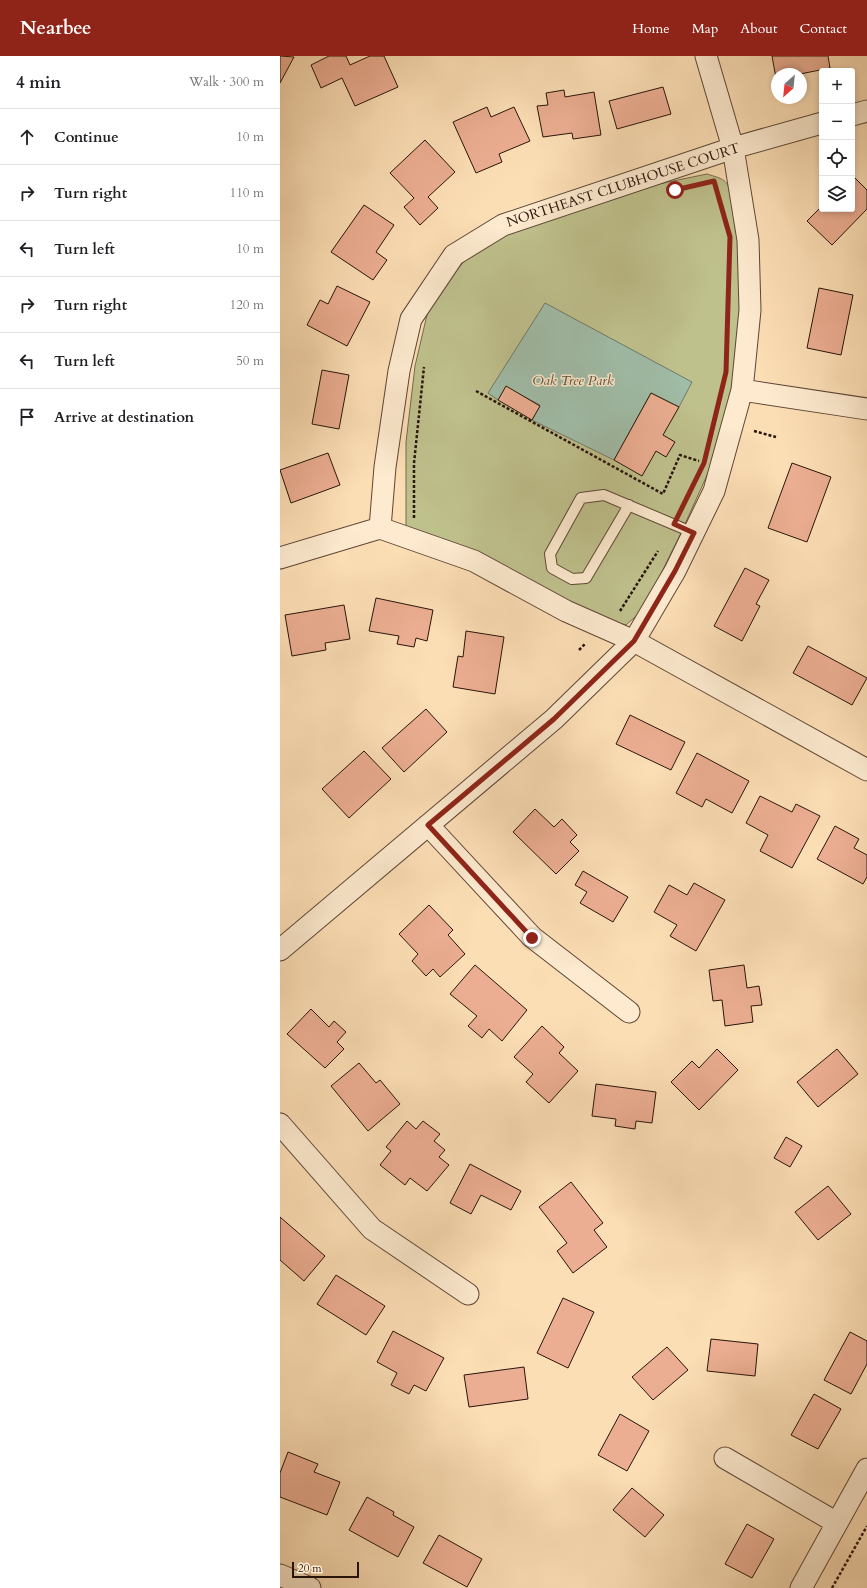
<!DOCTYPE html>
<html lang="en">
<head>
<meta charset="utf-8">
<style>
  :root { --surface:#fff; --page:#f2f2f2; --text:#202124; --muted:#757577; --line:#e0e0e0; --accent:#8f2418 }
  body { margin:0; font-family:Cardo,serif; background:var(--page); color:var(--text) }
  .controls { position:absolute; right:12px; top:12px; display:grid; overflow:hidden; border-radius:4px; box-shadow:0 2px 6px #0003 }
  .controls button { width:36px; height:36px; display:grid; place-items:center; padding:0; border:0; border-bottom:1px solid var(--line); background:var(--surface); color:var(--text); font:20px sans-serif }
  .compass { position:absolute; left:491px; top:12px; width:36px; height:36px; border-radius:50%; background:var(--surface); box-shadow:0 2px 6px #0003; rotate:207deg }
  .scale { position:absolute; left:12px; bottom:10px; width:67px; box-sizing:border-box; padding-left:4px; border:2px solid #29140a; border-top:0; font-size:11px; line-height:14px; white-space:nowrap; color:#29140a; -webkit-text-stroke:3px #fdeacf; paint-order:stroke }
  .stop { position:absolute; width:12px; height:12px; margin:-9px; border:3px solid #8f2418; border-radius:50%; background:#fff }
  .stop.end { background:#8f2418; border-color:#fff; box-shadow:0 1px 4px #0008 }
  .list { margin:0; padding:0; list-style:none }
  h2 { display:flex; justify-content:space-between; align-items:center; height:52px; margin:0; padding:0 16px; font-size:17px }
  h2 small { font-size:13px; font-weight:400; color:var(--muted) }
  .list li { display:grid; grid-template-columns:26px 1fr auto; gap:12px; align-items:center; box-sizing:border-box; height:56px; padding:0 16px; border-top:1px solid var(--line) }
  .list b { display:block; font-size:15px; white-space:nowrap }
  .list em { font-size:13px; font-style:normal; color:var(--muted) }
  .icon { flex:none; width:22px; height:22px; fill:none; stroke:currentColor; stroke-width:2; stroke-linecap:round; stroke-linejoin:round }
  .map { position:relative; flex:none; width:587px; height:1532px; overflow:hidden }
  header { display:flex; align-items:center; gap:24px; box-sizing:border-box; height:56px; padding:0 20px; background:var(--accent); color:#fff }
  header strong { font-size:19px }
  nav { display:flex; gap:22px; margin-inline-start:auto; font-size:14px }
  main { display:flex }
  aside { flex:1; background:var(--surface) }
  .map>svg:first-child { display:block }
  .green { fill:#bfc18d; stroke:#746a4c }
  .water { fill:#a0bda8; stroke:#707969 }
  .building { fill:#ecae92; stroke:#29140a }
  .lines { fill:none; stroke-linecap:round; stroke-linejoin:round }
  .service-casing { stroke:#5e4635; stroke-width:12 }
  .minor-casing { stroke:#5e4635; stroke-width:23 }
  .path { stroke:#29140a; stroke-width:2.5; stroke-dasharray:3 2; stroke-linecap:butt }
  .service { stroke:#fdeacf; stroke-width:10 }
  .minor { stroke:#fdeacf; stroke-width:21 }
  .route { stroke:#8f2418; stroke-width:5 }
  .labels { text-anchor:middle; dominant-baseline:central; stroke-width:3; stroke-linejoin:round; paint-order:stroke }
  .street-label { font-size:14px; fill:#29140a; stroke:#fdeacf }
  .park-label { font-size:14px; font-style:italic; fill:#5e5138; stroke:#fdeacf }
</style>
</head>
<body>
<header>
<strong>Nearbee</strong>
<nav><a>Home</a><a>Map</a><a>About</a><a>Contact</a></nav>
</header>
<main>
<aside>
<h2>4 min<small>Walk · 300 m</small></h2>
<ul class="list">
<li><svg class="icon" aria-label="ahead" viewBox="0 0 24 24"><path d="M12 20V5M6 11l6-6 6 6"/></svg><div><b>Continue</b></div><em>10 m</em></li>
<li><svg class="icon" aria-label="right" viewBox="0 0 24 24"><path d="M7 20v-9h11M14 6l5 5-5 5"/></svg><div><b>Turn right</b></div><em>110 m</em></li>
<li><svg class="icon" aria-label="left" viewBox="0 0 24 24"><path d="M17 20v-9H6M10 6l-5 5 5 5"/></svg><div><b>Turn left</b></div><em>10 m</em></li>
<li><svg class="icon" aria-label="right" viewBox="0 0 24 24"><path d="M7 20v-9h11M14 6l5 5-5 5"/></svg><div><b>Turn right</b></div><em>120 m</em></li>
<li><svg class="icon" aria-label="left" viewBox="0 0 24 24"><path d="M17 20v-9H6M10 6l-5 5 5 5"/></svg><div><b>Turn left</b></div><em>50 m</em></li>
<li><svg class="icon" aria-label="arrive" viewBox="0 0 24 24"><path d="M6 21V4h12l-3 4 3 4H6"/></svg><div><b>Arrive at destination</b></div></li>
</ul>
</aside>
<div class="map">
<svg width="587" height="1532" viewBox="0 0 587 1532">
  <rect width="100%" height="100%" fill="#fcdeb5"/>
  <filter id="stains"><feTurbulence type="fractalNoise" baseFrequency=".005" numOctaves="4"/><feColorMatrix values="0 0 0 0 .2 0 0 0 0 .09 0 0 0 0 .02 0 0 0 .5 -.17"/></filter>
  <radialGradient id="worn" r=".72"><stop offset=".6" stop-color="#630" stop-opacity="0"/><stop offset="1" stop-color="#630" stop-opacity=".3"/></radialGradient>
  <path class="green" d="M427,118C443,123 447,123 452,139L464,224L457,313L438,395L400,479L363,554L346,569L319,563L126,471V386L135,310L150,246L186,203L237,171L369,130Z"/>
  <path class="water" d="M265,247L412,326L399,351L371,337L334,404L252,364L260,349L226,331L218,344L208,337Z"/>
  <path class="building" d="M0,0L14,1L0,27Z
    M49,0H66L70,9L90,0H104L118,31L75,50L62,22L41,32L31,9Z
    M492,0H548L550,12L520,18H497L496,22Z
    M383,31L391,58L337,73L329,45Z
    M284,34L285,41L314,36L321,79L293,83L292,77L263,81L257,50L268,49L266,37Z
    M207,51L211,61L234,51L250,85L219,98L222,106L196,117L173,66Z
    M145,84L175,116L148,141L158,152L140,169L124,151L134,142L110,117Z
    M572,119L587,134V153L552,189L527,165L542,150V153H572Z
    M84,149L114,169L96,196L107,204L93,224L51,196Z
    M57,230L90,246L67,290L27,269L40,244L48,248Z
    M539,232L573,239L561,299L527,292Z
    M42,314L69,319L59,373L32,368Z
    M226,330L260,350L252,364L218,344Z
    M371,337L399,351L383,379L395,386L386,401L376,395L362,420L334,404Z
    M48,397L60,429L11,447L0,414Z
    M512,407L551,421L527,486L488,472Z
    M465,512L489,524L476,548L480,550L462,585L434,570Z
    M96,542L153,554L147,585L136,582L134,591L117,588L119,580L89,575Z
    M64,549L70,583L45,587L46,594L12,600L5,559Z
    M186,575L224,581L215,638L173,631L178,600L183,601Z
    M528,590L587,622L572,649L513,617Z
    M146,653L167,676L124,716L102,692Z
    M350,659L405,686L391,714L336,688Z
    M84,695L111,723L69,762L42,733Z
    M417,697L469,725L452,757L426,743L422,751L396,737Z
    M480,740L512,756L516,748L540,760L512,812L480,795L488,779L466,767Z
    M255,753L274,771L282,763L297,779L290,786L299,795L276,818L233,776Z
    M555,770L579,783L574,792L587,799V821L583,828L537,803Z
    M303,815L348,841L333,866L300,847L307,836L295,829Z
    M414,827L445,844L416,895L390,880L397,869L374,856L389,829L407,839Z
    M149,849L173,874L168,879L185,898L160,921L153,913L146,920L132,905L138,898L119,878Z
    M195,909L247,954L222,985L209,973L202,982L188,970L197,960L170,938Z
    M464,909L467,932L479,930L482,949L471,950L473,966L445,970L442,944L433,945L429,914Z
    M31,953L49,971L54,965L66,976L57,986L64,993L45,1012L7,978Z
    M262,970L284,991L279,997L298,1015L269,1047L246,1026L253,1018L234,1001Z
    M437,993L458,1014L419,1054L391,1026L412,1005L419,1012Z
    M557,993L578,1018L538,1051L517,1026Z
    M79,1007L96,1027L100,1024L120,1048L88,1075L51,1030Z
    M316,1028L376,1036L372,1067L356,1065L355,1073L335,1070L336,1063L312,1060Z
    M127,1065L136,1073L143,1065L160,1078L154,1085L165,1094L159,1101L169,1109L147,1135L130,1122L125,1129L100,1109L111,1095L106,1091Z
    M506,1081L522,1090L510,1111L494,1102Z
    M190,1108L241,1135L231,1154L201,1139L191,1158L170,1147Z
    M291,1126L323,1167L314,1174L327,1191L293,1217L277,1195L287,1187L259,1151Z
    M548,1130L571,1158L538,1184L515,1156Z
    M0,1161L45,1200L24,1225L0,1204Z
    M56,1219L105,1250L86,1279L37,1248Z
    M283,1242L314,1256L288,1312L257,1297Z
    M113,1275L164,1302L146,1335L134,1329L129,1338L111,1329L117,1317L97,1306Z
    M570,1276L587,1285V1308L571,1338L544,1324Z
    M431,1283L478,1288L475,1320L427,1315Z
    M387,1291L408,1314L373,1344L352,1321Z
    M244,1311L248,1343L189,1351L184,1319Z
    M534,1338L561,1353L538,1393L511,1379Z
    M340,1358L369,1375L347,1415L318,1399Z
    M8,1396L38,1408L34,1416L60,1426L47,1459L0,1441V1417Z
    M352,1432L384,1459L365,1481L333,1454Z
    M87,1441L114,1456L113,1459L134,1471L118,1501L69,1474Z
    M467,1468L494,1483L472,1522L445,1508Z
    M159,1479L202,1503L187,1531L143,1507Z"/>
  <g class="lines">
    <defs>
      <path id="service" d="M349,449L306,522L292,523L272,512L270,498L301,442L324,439L414,477"/>
      <path id="minor" d="M572,59L587,55
        M462,334L587,353
        M100,472L105,411L119,315L131,263L174,199L223,169L453,92L542,67
        M0,502L100,472L194,505L286,555L354,585L587,714
        M148,769L252,881L349,956
        M0,894L274,663L354,585L395,515L434,435L462,334L470,254L468,184L453,92L426,0
        M0,1068L92,1173L188,1238
        M445,1402L557,1467
        M0,1519L30,1532
        M521,1532L587,1413"/>
    </defs>
    <use href="#service" class="service-casing"/>
    <use href="#minor" class="minor-casing"/>
    <path class="path" d="M415,130L434,125L435,128
      M196,335L383,438L400,399L419,405
      M474,375L496,381
      M134,462V407L144,311
      M340,555L378,495
      M299,594L306,587
      M552,1532L587,1470"/>
    <use href="#service" class="service"/>
    <use href="#minor" class="minor"/>
  </g>
  <g class="lines">
    <path class="route" d="M252,882L148,769L274,663L354,585L395,515L414,477L394,468L424,407L446,316L450,181L434,125L395,134"/>
  </g>
  <g class="labels">
    <g class="street-label">
      <text transform="translate(343 129) rotate(-18)">NORTHEAST CLUBHOUSE COURT</text>
    </g>
    <g class="park-label">
      <text x="293" y="324">Oak Tree Park</text>
    </g>
  </g>
  <rect width="100%" height="100%" filter="url(#stains)"/>
  <rect width="100%" height="100%" fill="url(#worn)"/>
</svg>
<div class="controls">
<button>+</button>
<button>−</button>
<button><svg class="icon" aria-label="locate" viewBox="0 0 24 24"><circle cx="12" cy="12" r="6"/><path d="M12 2v4M12 18v4M2 12h4M18 12h4"/></svg></button>
<button><svg class="icon" aria-label="layers" viewBox="0 0 24 24"><path d="M12 4l9 5-9 5-9-5zM3 14l9 5 9-5"/></svg></button>
</div>
<svg class="compass" viewBox="-18 -18 36 36"><path d="M0-13l5 13h-10z" fill="#e53935"/><path d="M0 13l5-13h-10z" fill="#757577"/></svg>
<div class="scale">20 m</div>
<div class="stop" style="left:395px;top:134px"></div>
<div class="stop end" style="left:252px;top:882px"></div>
</div>
</main>
</body>
</html>
